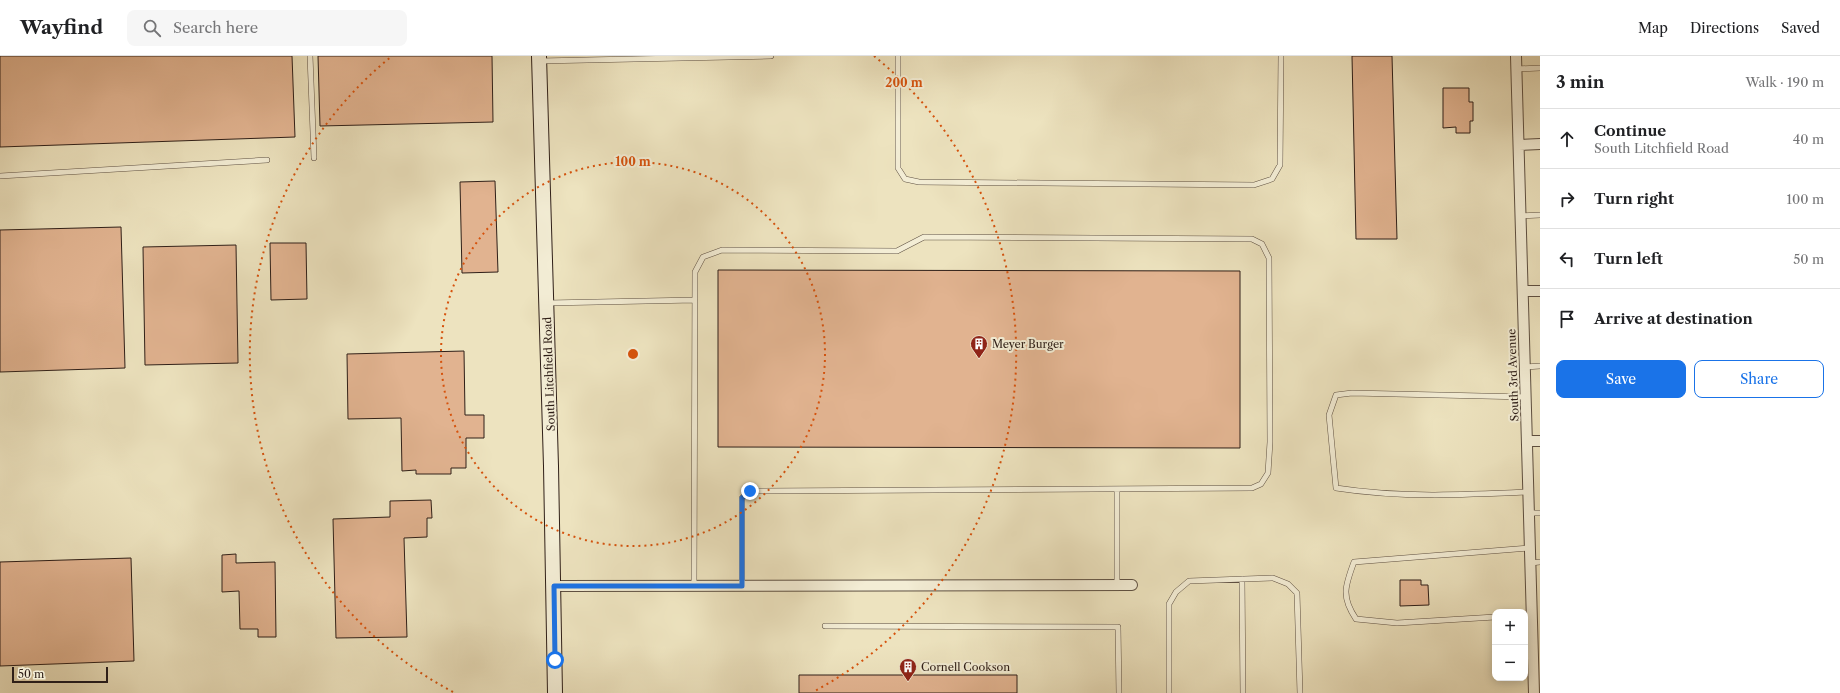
<!DOCTYPE html>
<html lang="en">
<head>
<meta charset="utf-8">
<style>
  :root { --surface:#fff; --page:#f6f6f6; --text:#202124; --muted:#757577; --line:#e0e0e0; --accent:#1a73e8 }
  body { margin:0; font-family:"Libre Caslon Text",serif; background:var(--page); color:var(--text) }
  .controls { position:absolute; right:12px; bottom:12px; display:grid; overflow:hidden; border-radius:8px; box-shadow:0 2px 10px #0003 }
  .controls button { width:36px; height:36px; display:grid; place-items:center; padding:0; border:0; border-bottom:1px solid var(--line); background:var(--surface); color:var(--text); font:20px sans-serif }
  .scale { position:absolute; left:12px; bottom:10px; width:96px; box-sizing:border-box; padding-left:4px; border:2px solid #2f1f18; border-top:0; font-size:11px; line-height:14px; white-space:nowrap; color:#2f1f18; -webkit-text-stroke:3px #f3edd5; paint-order:stroke }
  .stop { position:absolute; width:12px; height:12px; margin:-9px; border:3px solid #1a73e8; border-radius:50%; background:#fff }
  .stop.end { background:#1a73e8; border-color:#fff; box-shadow:0 1px 4px #0008 }
  .list { margin:0; padding:0; list-style:none }
  h2 { display:flex; justify-content:space-between; align-items:center; height:52px; margin:0; padding:0 16px; font-size:17px }
  h2 small { font-size:13px; font-weight:400; color:var(--muted) }
  .list li { display:grid; grid-template-columns:26px 1fr auto; gap:12px; align-items:center; box-sizing:border-box; height:60px; padding:0 16px; border-top:1px solid var(--line) }
  .list b { display:block; font-size:15px; white-space:nowrap }
  .list p { margin:0; font-size:13px; white-space:nowrap; color:var(--muted) }
  .list em { font-size:13px; font-style:normal; color:var(--muted) }
  .actions { display:flex; gap:8px; padding:12px 16px }
  .actions a { flex:1; padding:9px 0; border:1px solid var(--accent); border-radius:8px; text-align:center; font-size:14px; color:var(--accent) }
  .actions .main { background:var(--accent); color:#fff }
  .icon { flex:none; width:22px; height:22px; fill:none; stroke:currentColor; stroke-width:2; stroke-linecap:round; stroke-linejoin:round }
  .map { position:relative; flex:none; width:1540px; height:637px; overflow:hidden }
  header { display:flex; align-items:center; gap:24px; box-sizing:border-box; height:56px; padding:0 20px; background:var(--surface); border-bottom:1px solid var(--line) }
  header strong { font-size:19px }
  nav { display:flex; gap:22px; margin-inline-start:auto; font-size:14px }
  .search { width:280px; height:36px; background:var(--page); display:flex; align-items:center; gap:10px; box-sizing:border-box; padding:0 14px; border-radius:8px; color:var(--muted); font-size:15px }
  main { display:flex }
  aside { flex:1; background:var(--surface) }
  .map>svg:first-child { display:block }
  .building { fill:#e1b390; stroke:#2f1f18 }
  .lines { fill:none; stroke-linecap:round; stroke-linejoin:round }
  .service-casing { stroke:#5e5042; stroke-width:6 }
  .minor-casing { stroke:#5e5042; stroke-width:12 }
  .secondary-casing { stroke:#2f1f18; stroke-width:16 }
  .service { stroke:#f3edd5; stroke-width:5 }
  .minor { stroke:#f3edd5; stroke-width:10 }
  .secondary { stroke:#f3edd5; stroke-width:14 }
  .route { stroke:#1a73e8; stroke-width:5 }
  .ring { fill:none; stroke:#d6530d; stroke-width:2; stroke-dasharray:2 4 }
  .labels { text-anchor:middle; dominant-baseline:central; stroke-width:4; stroke-linejoin:round; paint-order:stroke }
  .poi-label { font-size:11px; fill:#2f1f18; stroke:#f3edd5; text-anchor:start }
  .street-label { font-size:11px; fill:#2f1f18; stroke:#f3edd5 }
  .centre { fill:#d6530d; stroke:#f3edd5; stroke-width:2 }
  .ring-label { font-size:12px; text-anchor:middle; font-weight:bold; fill:#d6530d; stroke:#f3edd5; stroke-width:4; stroke-linejoin:round; paint-order:stroke }
</style>
</head>
<body>
<header>
<strong>Wayfind</strong>
<div class="search"><svg class="icon" aria-label="search" viewBox="0 0 24 24"><circle cx="10" cy="10" r="6"/><path d="M15 15l6 6"/></svg>Search here</div>
<nav><a>Map</a><a>Directions</a><a>Saved</a></nav>
</header>
<main>
<div class="map">
<svg width="1540" height="637" viewBox="0 0 1540 637">
  <rect width="100%" height="100%" fill="#ede3bf"/>
  <filter id="stains"><feTurbulence type="fractalNoise" baseFrequency=".005" numOctaves="4"/><feColorMatrix values="0 0 0 0 .2 0 0 0 0 .09 0 0 0 0 .02 0 0 0 .5 -.17"/></filter>
  <radialGradient id="worn" r=".72"><stop offset=".6" stop-color="#630" stop-opacity="0"/><stop offset="1" stop-color="#630" stop-opacity=".3"/></radialGradient>
  <path class="building" d="M0,0H292L295,81L0,91Z
    M318,0H492L493,66L320,70Z
    M1352,0H1392L1397,183H1356Z
    M1443,32H1469V46H1473V65H1470V77H1456V71L1443,72Z
    M495,125L498,216L462,217L460,126Z
    M121,171L125,312L0,316V174Z
    M270,187H306L307,243L271,244Z
    M236,189L238,307L145,309L143,191Z
    M718,214L1240,215V392L718,391Z
    M464,295L465,359H484V382H466V412H451V418H416V414L402,415L401,362L348,363L347,298Z
    M431,444L432,462H427V481L404,482L407,581L336,582L333,463L390,461V445Z
    M236,498V507L275,506L276,581H258V573H240L239,535L222,536V499Z
    M131,502L134,605L0,610V506Z
    M1400,524H1421V529H1428L1429,549L1400,550Z
    M799,619H1017V637H799Z"/>
  <g class="lines">
    <defs>
      <path id="service" d="M310,0L314,102
        M898,0V112L905,123L919,126L1254,129L1272,123L1280,109L1281,0
        M540,5L771,0
        M1517,13L1540,12
        M0,120L267,104
        M1521,160L1540,159
        M548,247L695,244
        M1525,311L1540,310
        M1526,341L1352,337L1336,339L1329,359L1336,432C1400,442 1464,439 1528,436
        M1529,457H1540
        M1530,507L1540,506
        M1242,523L1243,637
        M1117,529V433
        M694,530L695,216L703,201L722,194L897,195L924,181L1252,183L1262,188L1269,202L1270,386L1268,417L1261,428L1252,432L750,435L742,442V530
        M1495,561L1397,567L1356,563C1341,541 1345,530 1354,506L1530,492
        M825,570L1118,571L1119,637
        M1169,637V548L1176,536L1189,525L1273,522L1288,528L1297,537L1300,637"/>
      <path id="minor" d="M1516,0L1534,637
        M1519,89L1540,88
        M1523,235H1540
        M1527,385H1540
        M554,530L1132,529"/>
      <path id="secondary" d="M539,0L551,410L555,637"/>
    </defs>
    <use href="#service" class="service-casing"/>
    <use href="#minor" class="minor-casing"/>
    <use href="#secondary" class="secondary-casing"/>
    <use href="#service" class="service"/>
    <use href="#minor" class="minor"/>
    <use href="#secondary" class="secondary"/>
  </g>
  <g class="lines">
    <path class="route" d="M555,604L554,530H742V442L750,435"/>
  </g>
  <g class="ring">
    <circle cx="633" cy="298" r="192"/>
    <path d="M453 636A383 383 0 0 1 392 0M874 0A383 383 0 0 1 813 636"/>
  </g>
  <defs>
    <symbol id="building-pin" viewBox="-11 -11 22 30"><path d="M0 17L-7.5 6A9.5 9.5 0 1 1 7.5 6Z" fill="#8f2418" stroke="#f3edd5"/><path d="M-4-6H4V6H1V3H-1V6H-4ZM-2.5-4.3h1.7v1.8h-1.7ZM.8-4.3h1.7v1.8H.8ZM-2.5-1h1.7V.8h-1.7ZM.8-1h1.7V.8H.8Z" fill="#fff"/></symbol>
  </defs>
  <g fill-rule="evenodd">
    <use href="#building-pin" x="969" y="278" width="20" height="27"/>
    <use href="#building-pin" x="898" y="601" width="20" height="27"/>
  </g>
  <g class="labels">
    <g class="poi-label">
      <text x="992" y="288">Meyer Burger</text>
      <text x="921" y="611">Cornell Cookson</text>
    </g>
    <g class="street-label">
      <text transform="translate(549 318) rotate(-92)">South Litchfield Road</text>
      <text transform="translate(1513 319) rotate(-92)">South 3rd Avenue</text>
    </g>
  </g>
  <circle cx="633" cy="298" r="6" class="centre"/>
  <g class="ring-label">
    <text x="904" y="31">200 m</text>
    <text x="633" y="110">100 m</text>
  </g>
  <rect width="100%" height="100%" filter="url(#stains)"/>
  <rect width="100%" height="100%" fill="url(#worn)"/>
</svg>
<div class="controls">
<button>+</button>
<button>−</button>
</div>
<div class="scale">50 m</div>
<div class="stop" style="left:555px;top:604px"></div>
<div class="stop end" style="left:750px;top:435px"></div>
</div>
<aside>
<h2>3 min<small>Walk · 190 m</small></h2>
<ul class="list">
<li><svg class="icon" aria-label="ahead" viewBox="0 0 24 24"><path d="M12 20V5M6 11l6-6 6 6"/></svg><div><b>Continue</b><p>South Litchfield Road</p></div><em>40 m</em></li>
<li><svg class="icon" aria-label="right" viewBox="0 0 24 24"><path d="M7 20v-9h11M14 6l5 5-5 5"/></svg><div><b>Turn right</b></div><em>100 m</em></li>
<li><svg class="icon" aria-label="left" viewBox="0 0 24 24"><path d="M17 20v-9H6M10 6l-5 5 5 5"/></svg><div><b>Turn left</b></div><em>50 m</em></li>
<li><svg class="icon" aria-label="arrive" viewBox="0 0 24 24"><path d="M6 21V4h12l-3 4 3 4H6"/></svg><div><b>Arrive at destination</b></div></li>
</ul>
<div class="actions"><a class="main">Save</a><a>Share</a></div>
</aside>
</main>
</body>
</html>
